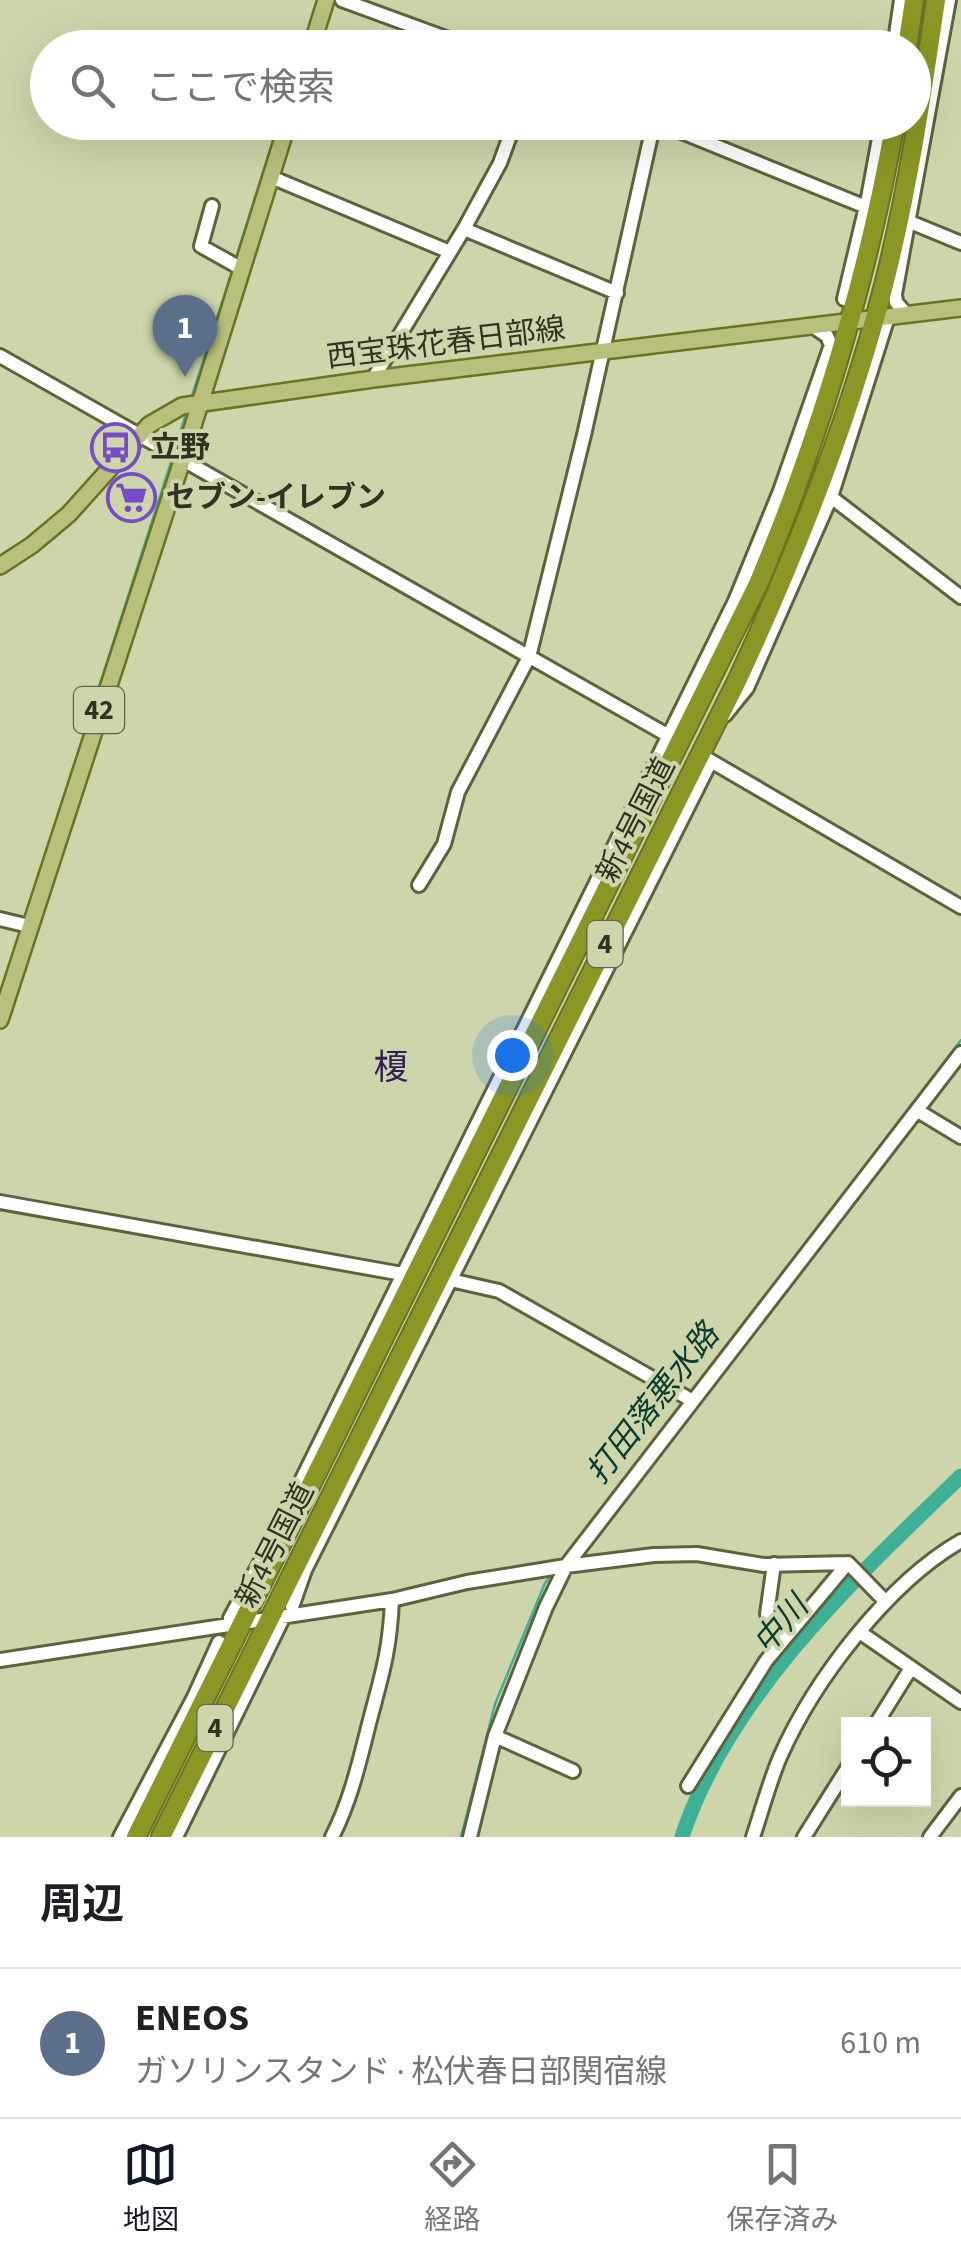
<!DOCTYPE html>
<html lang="ja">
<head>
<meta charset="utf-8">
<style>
  :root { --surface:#fff; --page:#f6f6f6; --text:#202124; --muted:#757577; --line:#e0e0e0; --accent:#111827 }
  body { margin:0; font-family:"Source Sans 3","Noto Sans JP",sans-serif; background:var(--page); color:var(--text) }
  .controls { position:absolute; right:30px; bottom:30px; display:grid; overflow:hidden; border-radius:0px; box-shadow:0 10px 40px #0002 }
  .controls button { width:90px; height:90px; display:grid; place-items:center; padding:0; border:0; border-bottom:2px solid var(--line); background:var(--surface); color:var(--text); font:50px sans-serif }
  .you { position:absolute; left:512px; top:1055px; width:35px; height:35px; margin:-25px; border:8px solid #fff; border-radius:50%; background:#1a73e8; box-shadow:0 0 0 15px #1a73e833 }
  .badge { display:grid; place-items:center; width:65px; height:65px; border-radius:50%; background:var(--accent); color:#fff; font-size:32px; font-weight:700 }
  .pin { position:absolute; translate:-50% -82px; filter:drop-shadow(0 2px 5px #0008) }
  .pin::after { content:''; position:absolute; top:52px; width:35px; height:30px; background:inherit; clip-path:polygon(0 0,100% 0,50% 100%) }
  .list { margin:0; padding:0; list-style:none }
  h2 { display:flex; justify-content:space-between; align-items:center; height:130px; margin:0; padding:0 40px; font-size:42px }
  h2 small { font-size:32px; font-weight:400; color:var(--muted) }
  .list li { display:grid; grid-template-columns:65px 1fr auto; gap:30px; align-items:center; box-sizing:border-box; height:150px; padding:0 40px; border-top:2px solid var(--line) }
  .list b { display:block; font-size:38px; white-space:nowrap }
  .list p { margin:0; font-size:32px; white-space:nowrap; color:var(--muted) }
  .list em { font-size:32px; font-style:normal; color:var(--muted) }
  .icon { flex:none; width:55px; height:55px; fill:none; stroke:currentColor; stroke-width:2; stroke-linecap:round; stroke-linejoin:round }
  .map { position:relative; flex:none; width:961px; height:1837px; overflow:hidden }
  .search { position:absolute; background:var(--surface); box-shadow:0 10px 40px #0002; left:30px; right:30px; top:30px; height:110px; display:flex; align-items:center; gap:25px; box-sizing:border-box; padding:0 35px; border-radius:55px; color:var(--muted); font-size:38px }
  .sheet { height:280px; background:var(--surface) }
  nav { display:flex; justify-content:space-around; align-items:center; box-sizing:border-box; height:140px; border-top:2px solid var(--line); background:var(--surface); font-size:28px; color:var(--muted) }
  nav a { display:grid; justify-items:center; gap:5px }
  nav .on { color:var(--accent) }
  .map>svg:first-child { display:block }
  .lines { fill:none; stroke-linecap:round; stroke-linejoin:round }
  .stream { stroke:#3db096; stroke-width:2.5 }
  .river { stroke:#3db096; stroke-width:15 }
  .minor-casing { stroke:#5e633d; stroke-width:18 }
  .major-casing { stroke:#6b7323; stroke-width:20 }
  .highway-casing { stroke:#6b7323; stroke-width:22 }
  .minor { stroke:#fff; stroke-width:12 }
  .major { stroke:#b9c07c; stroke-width:15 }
  .highway { stroke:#8b9624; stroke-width:18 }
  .labels { text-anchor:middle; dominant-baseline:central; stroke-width:8; stroke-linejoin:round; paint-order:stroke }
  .shield { fill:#ced5ab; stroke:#5f644b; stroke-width:2.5 }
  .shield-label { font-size:28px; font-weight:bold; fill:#303322 }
  .street-label { font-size:30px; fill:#303322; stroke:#ced5ab }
  .poi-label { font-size:30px; font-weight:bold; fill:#303322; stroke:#ced5ab; text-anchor:start }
  .water-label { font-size:32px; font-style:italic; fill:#073c31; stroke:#ced5ab }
  .quarter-label { font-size:35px; fill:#321e58; stroke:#ced5ab }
</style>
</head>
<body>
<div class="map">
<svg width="961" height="1837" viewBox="0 0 961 1837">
  <rect width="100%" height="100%" fill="#ced5ab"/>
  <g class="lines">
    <path class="stream" d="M235,261L279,122
      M191,399L233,268
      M174,451L187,411
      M25,918L172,459
      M0,996L21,930
      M690,1394L961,1040
      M562,1561L685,1400
      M461,1837L495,1704L545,1583L551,1575"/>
    <path class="river" d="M682,1837C728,1696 856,1577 961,1476"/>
    <defs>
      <path id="minor" d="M342,0L473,48
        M894,48L901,0
        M657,122L866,207
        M271,177L450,252
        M212,206L201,246L242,269
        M910,222L961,243
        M464,229L617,293
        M844,299L868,198L882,122
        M907,315L896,302L895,294L949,0
        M0,356L676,740
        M373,379L464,229L500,163L515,122
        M831,497L961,597
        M725,715L747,688L831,497L888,317
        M704,757L961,907
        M419,885L444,844L458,792L529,657L584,435L654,122
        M0,919L29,926
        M918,1111L961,1137
        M0,1202L408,1275
        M446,1279L499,1291L693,1401
        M292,1607L305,1570L711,761
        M767,1614L774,1564
        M230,1618L270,1544L735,601L780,491L831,345L827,336L814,327
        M861,1633L961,1702
        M0,1660L392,1600L467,1582L566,1566L654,1555L697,1554L764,1565L848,1563L885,1601
        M876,1724L911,1668
        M495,1736L573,1771
        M688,1786L766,1661L848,1563
        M120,1837L194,1697L219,1642
        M176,1837L284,1616
        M332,1837C352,1798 360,1758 371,1716C383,1671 390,1648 392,1600
        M470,1837L495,1736L546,1607L566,1566L961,1053
        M753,1837C762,1810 769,1783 780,1757C814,1680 888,1583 961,1541
        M804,1837L848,1767
        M930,1837L961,1796"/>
      <path id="major" d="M311,48L326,0
        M0,566L32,545L69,514L149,425L182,406L373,379L961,308
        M0,1020L183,458L288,122"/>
      <path id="highway" d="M907,48L914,0
        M136,1837L760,580C821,432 867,280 895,122
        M161,1837L738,679C797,552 849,421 884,285C908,191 922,96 936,0"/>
    </defs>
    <use href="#minor" class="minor-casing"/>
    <use href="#major" class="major-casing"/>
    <use href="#highway" class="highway-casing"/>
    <use href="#minor" class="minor"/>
    <use href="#major" class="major"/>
    <use href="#highway" class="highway"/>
  </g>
  <defs>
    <symbol id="bus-ring" viewBox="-11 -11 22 22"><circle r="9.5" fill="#ced5ab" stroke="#764dc6" stroke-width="1.5"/><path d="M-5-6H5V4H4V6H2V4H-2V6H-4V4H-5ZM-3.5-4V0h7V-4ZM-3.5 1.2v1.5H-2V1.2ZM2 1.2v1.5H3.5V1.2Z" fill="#764dc6"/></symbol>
    <symbol id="supermarket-ring" viewBox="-11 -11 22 22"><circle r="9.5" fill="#ced5ab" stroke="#764dc6" stroke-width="1.5"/><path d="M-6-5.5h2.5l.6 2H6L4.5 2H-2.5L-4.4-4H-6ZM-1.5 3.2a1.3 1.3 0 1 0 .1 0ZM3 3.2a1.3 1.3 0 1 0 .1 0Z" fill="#764dc6"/></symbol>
  </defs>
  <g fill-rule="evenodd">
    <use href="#bus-ring" x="88" y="420" width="55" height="55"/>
    <use href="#supermarket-ring" x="104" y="470" width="55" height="55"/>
  </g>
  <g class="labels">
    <g class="shield">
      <rect x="74" y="687" width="50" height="46" rx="8"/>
      <rect x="587.5" y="921" width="35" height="46" rx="8"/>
      <rect x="197.5" y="1705" width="35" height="46" rx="8"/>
    </g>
    <g class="shield-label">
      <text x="99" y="710">42</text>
      <text x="605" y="944">4</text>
      <text x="215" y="1728">4</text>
    </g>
    <g class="street-label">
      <text transform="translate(446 343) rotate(-7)">西宝珠花春日部線</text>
      <text transform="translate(636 820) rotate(-63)">新4号国道</text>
      <text transform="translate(275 1545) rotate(-63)">新4号国道</text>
    </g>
    <g class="poi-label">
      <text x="150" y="447">立野</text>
      <text x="166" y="497">セブン-イレブン</text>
    </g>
    <g class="water-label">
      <text transform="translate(653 1404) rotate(-52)">打田落悪水路</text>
      <text transform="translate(781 1625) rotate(-49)">中川</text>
    </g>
    <g class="quarter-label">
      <text x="391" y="1068">榎</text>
    </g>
  </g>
</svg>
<div class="controls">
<button><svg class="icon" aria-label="locate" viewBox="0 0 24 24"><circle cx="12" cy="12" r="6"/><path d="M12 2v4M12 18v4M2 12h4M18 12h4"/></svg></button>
</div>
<div class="you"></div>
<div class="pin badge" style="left:185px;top:377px;background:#5c6f8a">1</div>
<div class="search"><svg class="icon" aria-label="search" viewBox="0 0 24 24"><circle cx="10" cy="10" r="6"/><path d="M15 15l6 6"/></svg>ここで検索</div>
</div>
<section class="sheet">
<h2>周辺<small></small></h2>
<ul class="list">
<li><span class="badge" style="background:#5c6f8a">1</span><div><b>ENEOS</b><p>ガソリンスタンド · 松伏春日部関宿線</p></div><em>610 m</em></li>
</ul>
</section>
<nav>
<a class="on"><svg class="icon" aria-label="map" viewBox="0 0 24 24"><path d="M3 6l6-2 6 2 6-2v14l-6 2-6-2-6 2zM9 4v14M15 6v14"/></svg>地図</a>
<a><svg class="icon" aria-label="directions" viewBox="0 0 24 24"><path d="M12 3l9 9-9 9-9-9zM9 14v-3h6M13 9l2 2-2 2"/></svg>経路</a>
<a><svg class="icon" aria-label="saved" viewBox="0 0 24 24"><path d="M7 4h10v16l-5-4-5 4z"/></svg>保存済み</a>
</nav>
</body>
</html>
